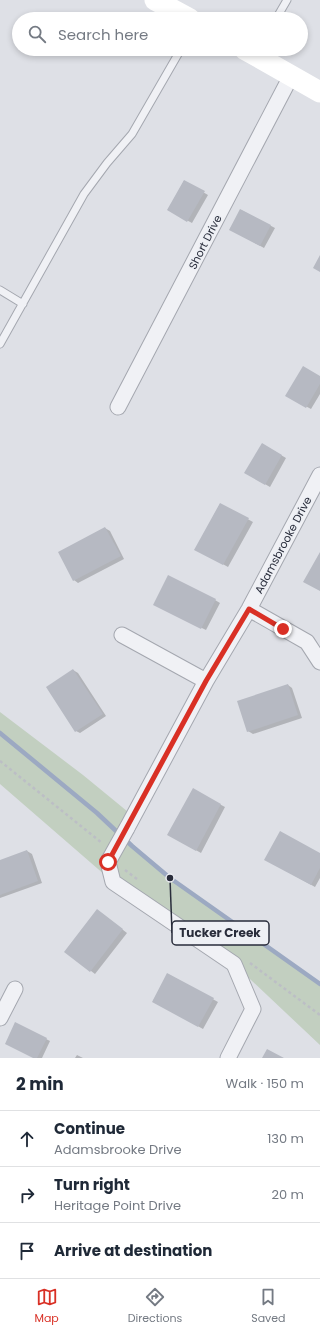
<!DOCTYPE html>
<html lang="en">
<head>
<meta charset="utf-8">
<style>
  :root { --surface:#fff; --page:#f6f6f7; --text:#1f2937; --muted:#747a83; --line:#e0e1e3; --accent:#d93025 }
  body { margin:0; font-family:Poppins,sans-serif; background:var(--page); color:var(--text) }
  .stop { position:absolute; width:12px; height:12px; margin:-9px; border:3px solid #d93025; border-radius:50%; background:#fff }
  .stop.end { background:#d93025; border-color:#fff; box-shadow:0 1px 4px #0008 }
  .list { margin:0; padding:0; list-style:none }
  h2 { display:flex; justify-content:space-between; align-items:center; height:52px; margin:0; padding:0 16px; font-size:17px }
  h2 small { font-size:13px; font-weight:400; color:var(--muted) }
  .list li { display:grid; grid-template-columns:26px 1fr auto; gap:12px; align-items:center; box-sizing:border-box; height:56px; padding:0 16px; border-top:1px solid var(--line) }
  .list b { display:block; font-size:15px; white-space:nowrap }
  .list p { margin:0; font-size:13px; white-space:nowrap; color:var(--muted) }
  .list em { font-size:13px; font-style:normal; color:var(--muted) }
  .icon { flex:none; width:22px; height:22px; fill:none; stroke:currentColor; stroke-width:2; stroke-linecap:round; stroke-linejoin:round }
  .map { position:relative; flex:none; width:320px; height:1058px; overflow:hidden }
  .search { position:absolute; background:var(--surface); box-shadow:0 2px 6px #0003; left:12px; right:12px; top:12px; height:44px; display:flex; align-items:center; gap:10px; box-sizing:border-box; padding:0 14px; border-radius:22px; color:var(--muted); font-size:15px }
  .sheet { height:220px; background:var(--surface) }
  nav { display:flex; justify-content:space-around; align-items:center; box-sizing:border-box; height:56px; border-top:1px solid var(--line); background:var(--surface); font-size:11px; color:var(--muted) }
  nav a { display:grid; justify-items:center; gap:2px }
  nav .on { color:var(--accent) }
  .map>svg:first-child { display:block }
  .green { fill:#c2cfc0 }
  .shadow { fill:#0003 }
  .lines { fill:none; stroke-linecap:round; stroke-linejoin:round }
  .stream { stroke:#9ca9c2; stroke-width:4.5 }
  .building { fill:#b6b9c2 }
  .lane-casing { stroke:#a4a7af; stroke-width:9 }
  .street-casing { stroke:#a4a7af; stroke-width:17 }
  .path { stroke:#bcbec5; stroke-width:2.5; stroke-dasharray:3 3; stroke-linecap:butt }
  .lane { stroke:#f0f1f5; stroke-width:7 }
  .street { stroke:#f0f1f5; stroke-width:15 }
  .secondary { stroke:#fff; stroke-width:21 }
  .street-bridge-casing { stroke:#a4a7af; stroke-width:17; stroke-linecap:butt }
  .street-bridge { stroke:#f0f1f5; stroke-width:15 }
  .route { stroke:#d93025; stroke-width:5 }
  .labels { text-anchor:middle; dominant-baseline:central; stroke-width:3; stroke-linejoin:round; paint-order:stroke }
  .street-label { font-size:11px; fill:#292d3b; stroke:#edeff4 }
  .leader { fill:none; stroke:#292d3b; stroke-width:1.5 }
  .callout-dot { fill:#292d3b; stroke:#edeff4; stroke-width:1.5 }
  .callout { fill:#edeff4; stroke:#292d3b; stroke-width:1.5 }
  .callout-label { font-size:12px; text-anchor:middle; font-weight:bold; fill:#292d3b }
</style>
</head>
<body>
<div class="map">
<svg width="320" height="1058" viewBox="0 0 320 1058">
  <rect width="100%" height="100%" fill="#dee0e6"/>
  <path class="green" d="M0,712L83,775L133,816L123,835L170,878L320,984V1045L234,964L113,882L0,784Z"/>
  <path class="shadow" d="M184,181L208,195L192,223L168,210Z
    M241,210L275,228L264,248L230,229Z
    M320,377V394L311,409L287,396Z
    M262,444L286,458L270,487L246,473Z
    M220,504L253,522L228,567L196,549Z
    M105,528L110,531L124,559L78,583L74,580Z
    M215,600L220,603L206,630L159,607Z
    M73,670L78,673L106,716L80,733L76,731Z
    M288,685L292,688L302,718L253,734L248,731Z
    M193,790L225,807L201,853L169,835Z
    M27,851L32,854L42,883L0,898V861Z
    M320,854V878L315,887L265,859Z
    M101,913L127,933L95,974L66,952Z
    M168,974L218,1002L203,1029L153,1001Z
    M46,1039L50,1041L42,1058H34Z
    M77,1055L83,1058H75Z"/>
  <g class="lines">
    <path class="stream" d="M0,733L97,813L132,846L170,878L320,984"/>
  </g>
  <path class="building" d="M184,180L205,191L187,222L167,210Z
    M240,209L271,225L260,246L229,230Z
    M320,255V272L313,268Z
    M303,366L320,376V384L306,408L285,396Z
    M262,443L282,455L265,485L244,473Z
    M220,503L249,518L223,565L194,550Z
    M105,527L121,556L73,581L58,552Z
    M320,552V591L303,582Z
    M168,575L216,599L201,629L153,605Z
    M73,669L103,714L75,732L46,687Z
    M288,684L298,715L247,732L237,701Z
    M193,788L221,804L196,851L167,835Z
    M280,831L320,853V868L311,885L264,860Z
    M27,850L38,881L0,895V860Z
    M97,909L123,929L90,972L64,952Z
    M167,973L214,998L198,1027L152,1002Z
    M15,1022L47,1038L37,1058H33L5,1044Z
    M267,1049L284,1058H262Z"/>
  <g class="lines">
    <defs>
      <path id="lane" d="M276,19L287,0
        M0,290L23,304
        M0,344L84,194L107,163L132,134L181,49"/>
      <path id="street" d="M118,407L291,76
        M249,609L307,642L320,662
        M122,635L206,681
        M127,828L206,681L249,609L320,475
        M108,862L113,882L234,964L253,1009L228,1058
        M0,1018L15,989"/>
    </defs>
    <use href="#lane" class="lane-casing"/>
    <use href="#street" class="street-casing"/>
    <path class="path" d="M0,761L102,843
      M125,870L137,879
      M250,963L320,1015"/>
    <use href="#lane" class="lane"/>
    <use href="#street" class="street"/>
    <path class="secondary" d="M155,0L190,19
      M244,49L320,92"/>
    <defs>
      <path id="street-bridge" d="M108,862L127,828"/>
    </defs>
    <use href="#street-bridge" class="street-bridge-casing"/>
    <use href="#street-bridge" class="street-bridge"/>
  </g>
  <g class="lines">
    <path class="route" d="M108,862L206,681L249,609L283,629"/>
  </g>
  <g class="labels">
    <g class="street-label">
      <text transform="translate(205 242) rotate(-63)">Short Drive</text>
      <text transform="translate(283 545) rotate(-62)">Adamsbrooke Drive</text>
    </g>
  </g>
  <path class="leader" d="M170 878L172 933"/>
  <circle class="callout-dot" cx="170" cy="878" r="4"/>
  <rect class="callout" x="172" y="921" width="97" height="24" rx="4"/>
  <g class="callout-label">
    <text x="220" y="937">Tucker Creek</text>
  </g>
</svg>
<div class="stop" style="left:108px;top:862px"></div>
<div class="stop end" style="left:283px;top:629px"></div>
<div class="search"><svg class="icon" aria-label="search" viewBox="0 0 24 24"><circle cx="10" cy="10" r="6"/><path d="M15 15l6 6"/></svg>Search here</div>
</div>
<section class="sheet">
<h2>2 min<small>Walk · 150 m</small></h2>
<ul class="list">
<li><svg class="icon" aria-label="ahead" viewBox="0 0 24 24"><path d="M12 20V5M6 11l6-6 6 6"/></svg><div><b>Continue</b><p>Adamsbrooke Drive</p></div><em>130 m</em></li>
<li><svg class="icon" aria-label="right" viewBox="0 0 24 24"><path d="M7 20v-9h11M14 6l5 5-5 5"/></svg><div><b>Turn right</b><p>Heritage Point Drive</p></div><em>20 m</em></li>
<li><svg class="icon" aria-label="arrive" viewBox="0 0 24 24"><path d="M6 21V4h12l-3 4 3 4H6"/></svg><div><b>Arrive at destination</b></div></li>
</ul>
</section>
<nav>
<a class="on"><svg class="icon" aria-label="map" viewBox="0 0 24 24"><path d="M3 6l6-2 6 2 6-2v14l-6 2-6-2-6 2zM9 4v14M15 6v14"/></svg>Map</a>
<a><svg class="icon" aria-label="directions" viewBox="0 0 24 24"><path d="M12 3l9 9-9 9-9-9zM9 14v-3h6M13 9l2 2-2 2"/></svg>Directions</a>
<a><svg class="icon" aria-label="saved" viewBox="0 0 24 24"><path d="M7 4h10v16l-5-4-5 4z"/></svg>Saved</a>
</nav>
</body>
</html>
